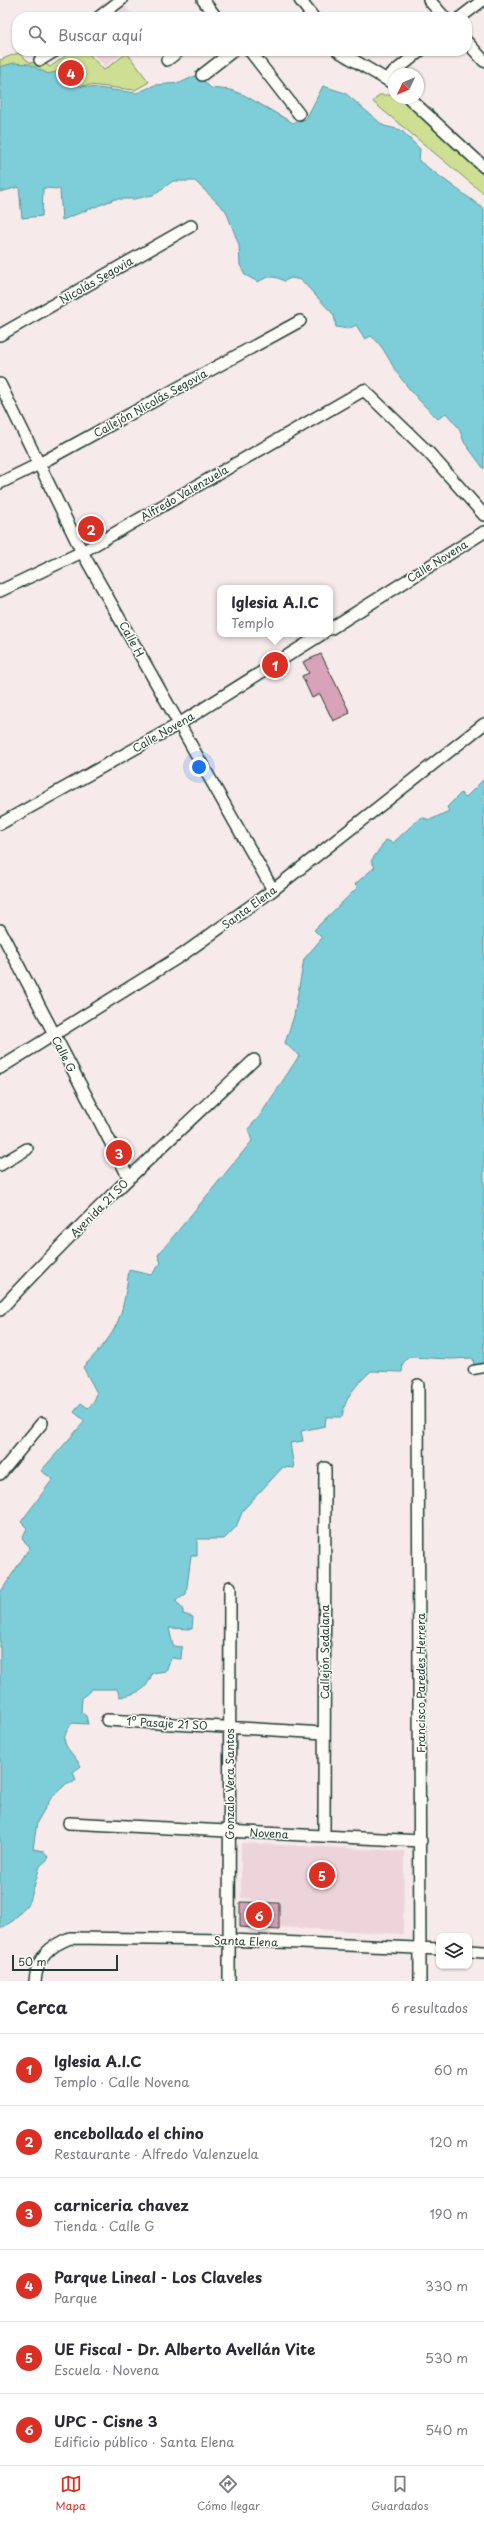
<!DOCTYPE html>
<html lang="es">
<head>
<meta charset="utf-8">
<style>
  :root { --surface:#fff; --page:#f7f7f7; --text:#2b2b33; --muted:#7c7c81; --line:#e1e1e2; --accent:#d93025 }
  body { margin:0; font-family:"Playpen Sans",sans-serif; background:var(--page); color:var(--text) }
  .controls { position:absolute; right:12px; bottom:12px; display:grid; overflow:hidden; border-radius:8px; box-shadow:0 1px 3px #0004 }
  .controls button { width:36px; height:36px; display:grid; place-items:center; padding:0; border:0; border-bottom:1px solid var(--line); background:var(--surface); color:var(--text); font:20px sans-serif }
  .compass { position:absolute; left:388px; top:68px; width:36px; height:36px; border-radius:50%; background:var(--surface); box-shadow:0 1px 3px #0004; rotate:226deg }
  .scale { position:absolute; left:12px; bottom:10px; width:106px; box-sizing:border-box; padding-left:4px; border:2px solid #1f3d34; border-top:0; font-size:11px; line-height:14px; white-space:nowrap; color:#1f3d34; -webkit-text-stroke:3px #fdfcf7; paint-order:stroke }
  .you { position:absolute; left:199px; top:767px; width:14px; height:14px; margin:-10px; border:3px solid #fff; border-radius:50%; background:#1a73e8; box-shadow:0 0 0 6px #1a73e833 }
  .badge { display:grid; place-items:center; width:26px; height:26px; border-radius:50%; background:var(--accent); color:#fff; font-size:13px; font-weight:700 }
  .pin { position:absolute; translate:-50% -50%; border:2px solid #fff; box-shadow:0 1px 4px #0006 }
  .popup { position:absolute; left:217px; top:585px; width:116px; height:52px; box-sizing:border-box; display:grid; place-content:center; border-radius:8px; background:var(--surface); filter:drop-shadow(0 1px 3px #0005); font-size:13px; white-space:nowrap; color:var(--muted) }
  .popup b { font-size:15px; color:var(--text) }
  .popup::after { content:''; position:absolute; left:50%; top:100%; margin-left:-8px; border:8px solid transparent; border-top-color:var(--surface) }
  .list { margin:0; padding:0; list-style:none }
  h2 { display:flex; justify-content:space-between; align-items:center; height:52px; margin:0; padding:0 16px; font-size:17px }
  h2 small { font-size:13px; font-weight:400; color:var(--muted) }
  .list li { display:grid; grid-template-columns:26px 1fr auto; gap:12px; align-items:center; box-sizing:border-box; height:72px; padding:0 16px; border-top:1px solid var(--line) }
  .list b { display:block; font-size:15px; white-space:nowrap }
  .list p { margin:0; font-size:13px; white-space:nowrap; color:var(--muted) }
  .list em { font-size:13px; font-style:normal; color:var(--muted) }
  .icon { flex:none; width:22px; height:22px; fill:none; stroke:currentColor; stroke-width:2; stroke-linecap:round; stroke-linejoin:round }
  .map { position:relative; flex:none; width:484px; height:1981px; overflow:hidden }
  .search { position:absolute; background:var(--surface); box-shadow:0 1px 3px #0004; left:12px; right:12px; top:12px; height:44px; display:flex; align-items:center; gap:10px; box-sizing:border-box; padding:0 14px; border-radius:16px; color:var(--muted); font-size:15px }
  .sheet { height:484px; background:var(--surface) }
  nav { display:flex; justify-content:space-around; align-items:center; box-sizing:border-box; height:56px; border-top:1px solid var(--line); background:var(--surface); font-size:11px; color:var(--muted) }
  nav a { display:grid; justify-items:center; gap:2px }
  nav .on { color:var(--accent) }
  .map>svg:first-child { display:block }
  .built { fill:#edd4db }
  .green { fill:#cedf93; stroke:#768e64 }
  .water { fill:#7eceda; stroke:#589498 }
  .building { fill:#d9a2b8; stroke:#1f3d34 }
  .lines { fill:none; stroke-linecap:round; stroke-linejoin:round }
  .pedestrian-casing { stroke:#1f3d34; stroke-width:11 }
  .minor-casing { stroke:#1f3d34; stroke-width:14 }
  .pedestrian { stroke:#fdfcf7; stroke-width:8 }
  .minor { stroke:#fdfcf7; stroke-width:11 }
  .labels { text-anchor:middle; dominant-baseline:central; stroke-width:3; stroke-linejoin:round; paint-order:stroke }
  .street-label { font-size:11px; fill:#1f3d34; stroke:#fdfcf7 }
</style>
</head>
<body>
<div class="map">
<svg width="484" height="1981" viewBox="0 0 484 1981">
  <rect width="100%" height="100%" fill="#f6eaea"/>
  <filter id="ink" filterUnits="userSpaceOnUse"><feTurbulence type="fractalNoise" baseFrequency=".025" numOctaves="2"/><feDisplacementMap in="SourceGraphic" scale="8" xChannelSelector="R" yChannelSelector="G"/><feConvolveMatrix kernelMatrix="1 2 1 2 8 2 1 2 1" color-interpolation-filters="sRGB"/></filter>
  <g filter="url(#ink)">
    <path class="built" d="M125,6L133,17H112Z
      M91,51H125L105,67Z
      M241,1843L404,1851L403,1934L280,1927L279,1901L241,1898Z"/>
    <path class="green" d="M72,51H86L104,70L127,53L149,82L135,90L89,85L70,87L0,76V60L18,53L31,63L40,60L50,67Z
      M379,95H394V98H402L408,101L484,171V194L373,102Z"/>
    <path class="water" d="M14,63L29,64L48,74C64,69 70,75 80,86L137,93L155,85L180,83L197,75L211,88L230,90L244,95L293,123L306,119L323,86L345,93L384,126L401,130L420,149L419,161L484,209V469L464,442L459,428L446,413L438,419C424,406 412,393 400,377C391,365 383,344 371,336L365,339L356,325L348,329L336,327L334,315L301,280L291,278L284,281C274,275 268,276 258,282L245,275L240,265L239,245L226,211L195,181H173L153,195L134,199H115L62,220L60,189L43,188L42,216L22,218L19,187L0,192V67Z
      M484,779V1372L475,1373L473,1358L451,1359L409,1357L403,1363L402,1372L371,1371C356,1385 345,1396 342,1417H326L325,1426L301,1431L303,1441L290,1443L294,1468L283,1467L243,1510L236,1527L224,1539H197V1556H191L186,1594L175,1600L183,1610V1614L193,1617L192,1629L169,1628L173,1646L182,1647L181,1659L171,1658L166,1671L152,1673C147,1691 138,1693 120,1697L117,1689H92L82,1698L81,1712L86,1716L88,1724L72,1723C56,1744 69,1747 81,1766L73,1772L76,1780L72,1783H67L51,1798L37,1822L33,1849L43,1851L49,1858L40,1866L30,1901L14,1920L0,1929V1593L30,1547L22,1539L27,1528L21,1522L53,1479L41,1471L85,1421L74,1412L81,1403L88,1408L94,1402L97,1393L83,1367C119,1331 122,1320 129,1270L151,1275L161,1263L158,1255L252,1141L248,1129L259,1117L299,1056L285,1043L294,1016L304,959L322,938L314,930L358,887L355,884L375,867L371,861L386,840L393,843L421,817L430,820L449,811L447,807L461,793L465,798Z"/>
    <path class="building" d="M321,654L350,713L333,721L320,694L312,698L302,676L309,673L303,662Z
      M240,1902L279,1903V1930L240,1927Z"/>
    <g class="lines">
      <defs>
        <path id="pedestrian" d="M473,1370L484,1368"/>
        <path id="minor" d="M203,0L216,17
          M300,0L313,17
          M429,0L444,17
          M99,17L121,0
          M461,17L483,0
          M467,42L484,61
          M250,51L299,114
          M338,51L394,84
          M40,60L55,51
          M167,60L179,51
          M202,75L233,51
          M387,78L420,51
          M409,98L484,167
          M0,335L191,226
          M0,384L82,552L273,890
          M0,483L39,464L300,321
          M0,591L82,552L364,390L429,453L484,515
          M330,629L484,532
          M0,824L179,724L322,634
          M0,930L129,1178
          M0,1068L182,955L273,890L484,724
          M0,1165L27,1149
          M0,1310C80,1222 167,1142 254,1060
          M418,1385L420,1981
          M0,1474L42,1423
          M107,1720L324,1733
          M69,1823L421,1841
          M324,1836L325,1468
          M469,1951L484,1952
          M35,1981C37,1958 49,1946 70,1938L229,1940L439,1949
          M229,1981L230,1587"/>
      </defs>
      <use href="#pedestrian" class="pedestrian-casing"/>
      <use href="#minor" class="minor-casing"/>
      <use href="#pedestrian" class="pedestrian"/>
      <use href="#minor" class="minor"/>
    </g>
  </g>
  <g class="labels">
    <g class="street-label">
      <text transform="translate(96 280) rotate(-30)">Nicolás Segovia</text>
      <text transform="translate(150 403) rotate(-29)">Callejón Nicolás Segovia</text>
      <text transform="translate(184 493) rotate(-30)">Alfredo Valenzuela</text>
      <text transform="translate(437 561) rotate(-32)">Calle Novena</text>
      <text transform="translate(132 639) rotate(61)">Calle H</text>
      <text transform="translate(163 732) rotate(-30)">Calle Novena</text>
      <text transform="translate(249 907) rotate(-36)">Santa Elena</text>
      <text transform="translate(64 1054) rotate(63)">Calle G</text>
      <text transform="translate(99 1208) rotate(-45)">Avenida 21 SO</text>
      <text transform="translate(324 1652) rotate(-90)">Callejón Sedalana</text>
      <text transform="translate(420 1683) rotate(-90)">Francisco Paredes Herrera</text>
      <text transform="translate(167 1723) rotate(3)">1º Pasaje 21 SO</text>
      <text transform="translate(229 1784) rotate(-90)">Gonzalo Vera Santos</text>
      <text transform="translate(269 1833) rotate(3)">Novena</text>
      <text transform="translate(246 1941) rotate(2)">Santa Elena</text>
    </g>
  </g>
</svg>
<div class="controls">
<button><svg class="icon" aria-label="layers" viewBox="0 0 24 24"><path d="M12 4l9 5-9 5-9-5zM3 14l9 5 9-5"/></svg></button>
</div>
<svg class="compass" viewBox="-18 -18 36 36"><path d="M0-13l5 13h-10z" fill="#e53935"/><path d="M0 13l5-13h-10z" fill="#7c7c81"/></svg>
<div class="scale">50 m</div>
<div class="you"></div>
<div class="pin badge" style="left:275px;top:665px">1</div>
<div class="popup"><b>Iglesia A.I.C</b>Templo</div>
<div class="pin badge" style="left:91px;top:529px">2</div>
<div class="pin badge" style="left:119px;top:1153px">3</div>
<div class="pin badge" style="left:71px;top:73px">4</div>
<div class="pin badge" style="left:322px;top:1875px">5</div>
<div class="pin badge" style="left:259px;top:1915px">6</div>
<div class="search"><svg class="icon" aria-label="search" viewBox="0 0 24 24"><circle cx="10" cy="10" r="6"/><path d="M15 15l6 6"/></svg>Buscar aquí</div>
</div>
<section class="sheet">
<h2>Cerca<small>6 resultados</small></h2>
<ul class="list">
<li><span class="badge">1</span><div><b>Iglesia A.I.C</b><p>Templo · Calle Novena</p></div><em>60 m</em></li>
<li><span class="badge">2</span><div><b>encebollado el chino</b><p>Restaurante · Alfredo Valenzuela</p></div><em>120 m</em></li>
<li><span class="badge">3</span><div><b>carniceria chavez</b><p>Tienda · Calle G</p></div><em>190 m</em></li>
<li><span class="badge">4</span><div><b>Parque Lineal - Los Claveles</b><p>Parque</p></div><em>330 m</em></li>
<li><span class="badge">5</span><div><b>UE Fiscal - Dr. Alberto Avellán Vite</b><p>Escuela · Novena</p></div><em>530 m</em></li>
<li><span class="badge">6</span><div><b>UPC - Cisne 3</b><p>Edificio público · Santa Elena</p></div><em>540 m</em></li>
</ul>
</section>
<nav>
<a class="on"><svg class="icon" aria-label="map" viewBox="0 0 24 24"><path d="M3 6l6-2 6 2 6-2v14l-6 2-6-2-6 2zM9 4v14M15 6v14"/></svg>Mapa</a>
<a><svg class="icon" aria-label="directions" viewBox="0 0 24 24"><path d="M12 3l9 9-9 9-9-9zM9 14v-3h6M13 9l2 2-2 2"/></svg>Cómo llegar</a>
<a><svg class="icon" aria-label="saved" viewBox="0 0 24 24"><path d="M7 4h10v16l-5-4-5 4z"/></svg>Guardados</a>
</nav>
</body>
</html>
